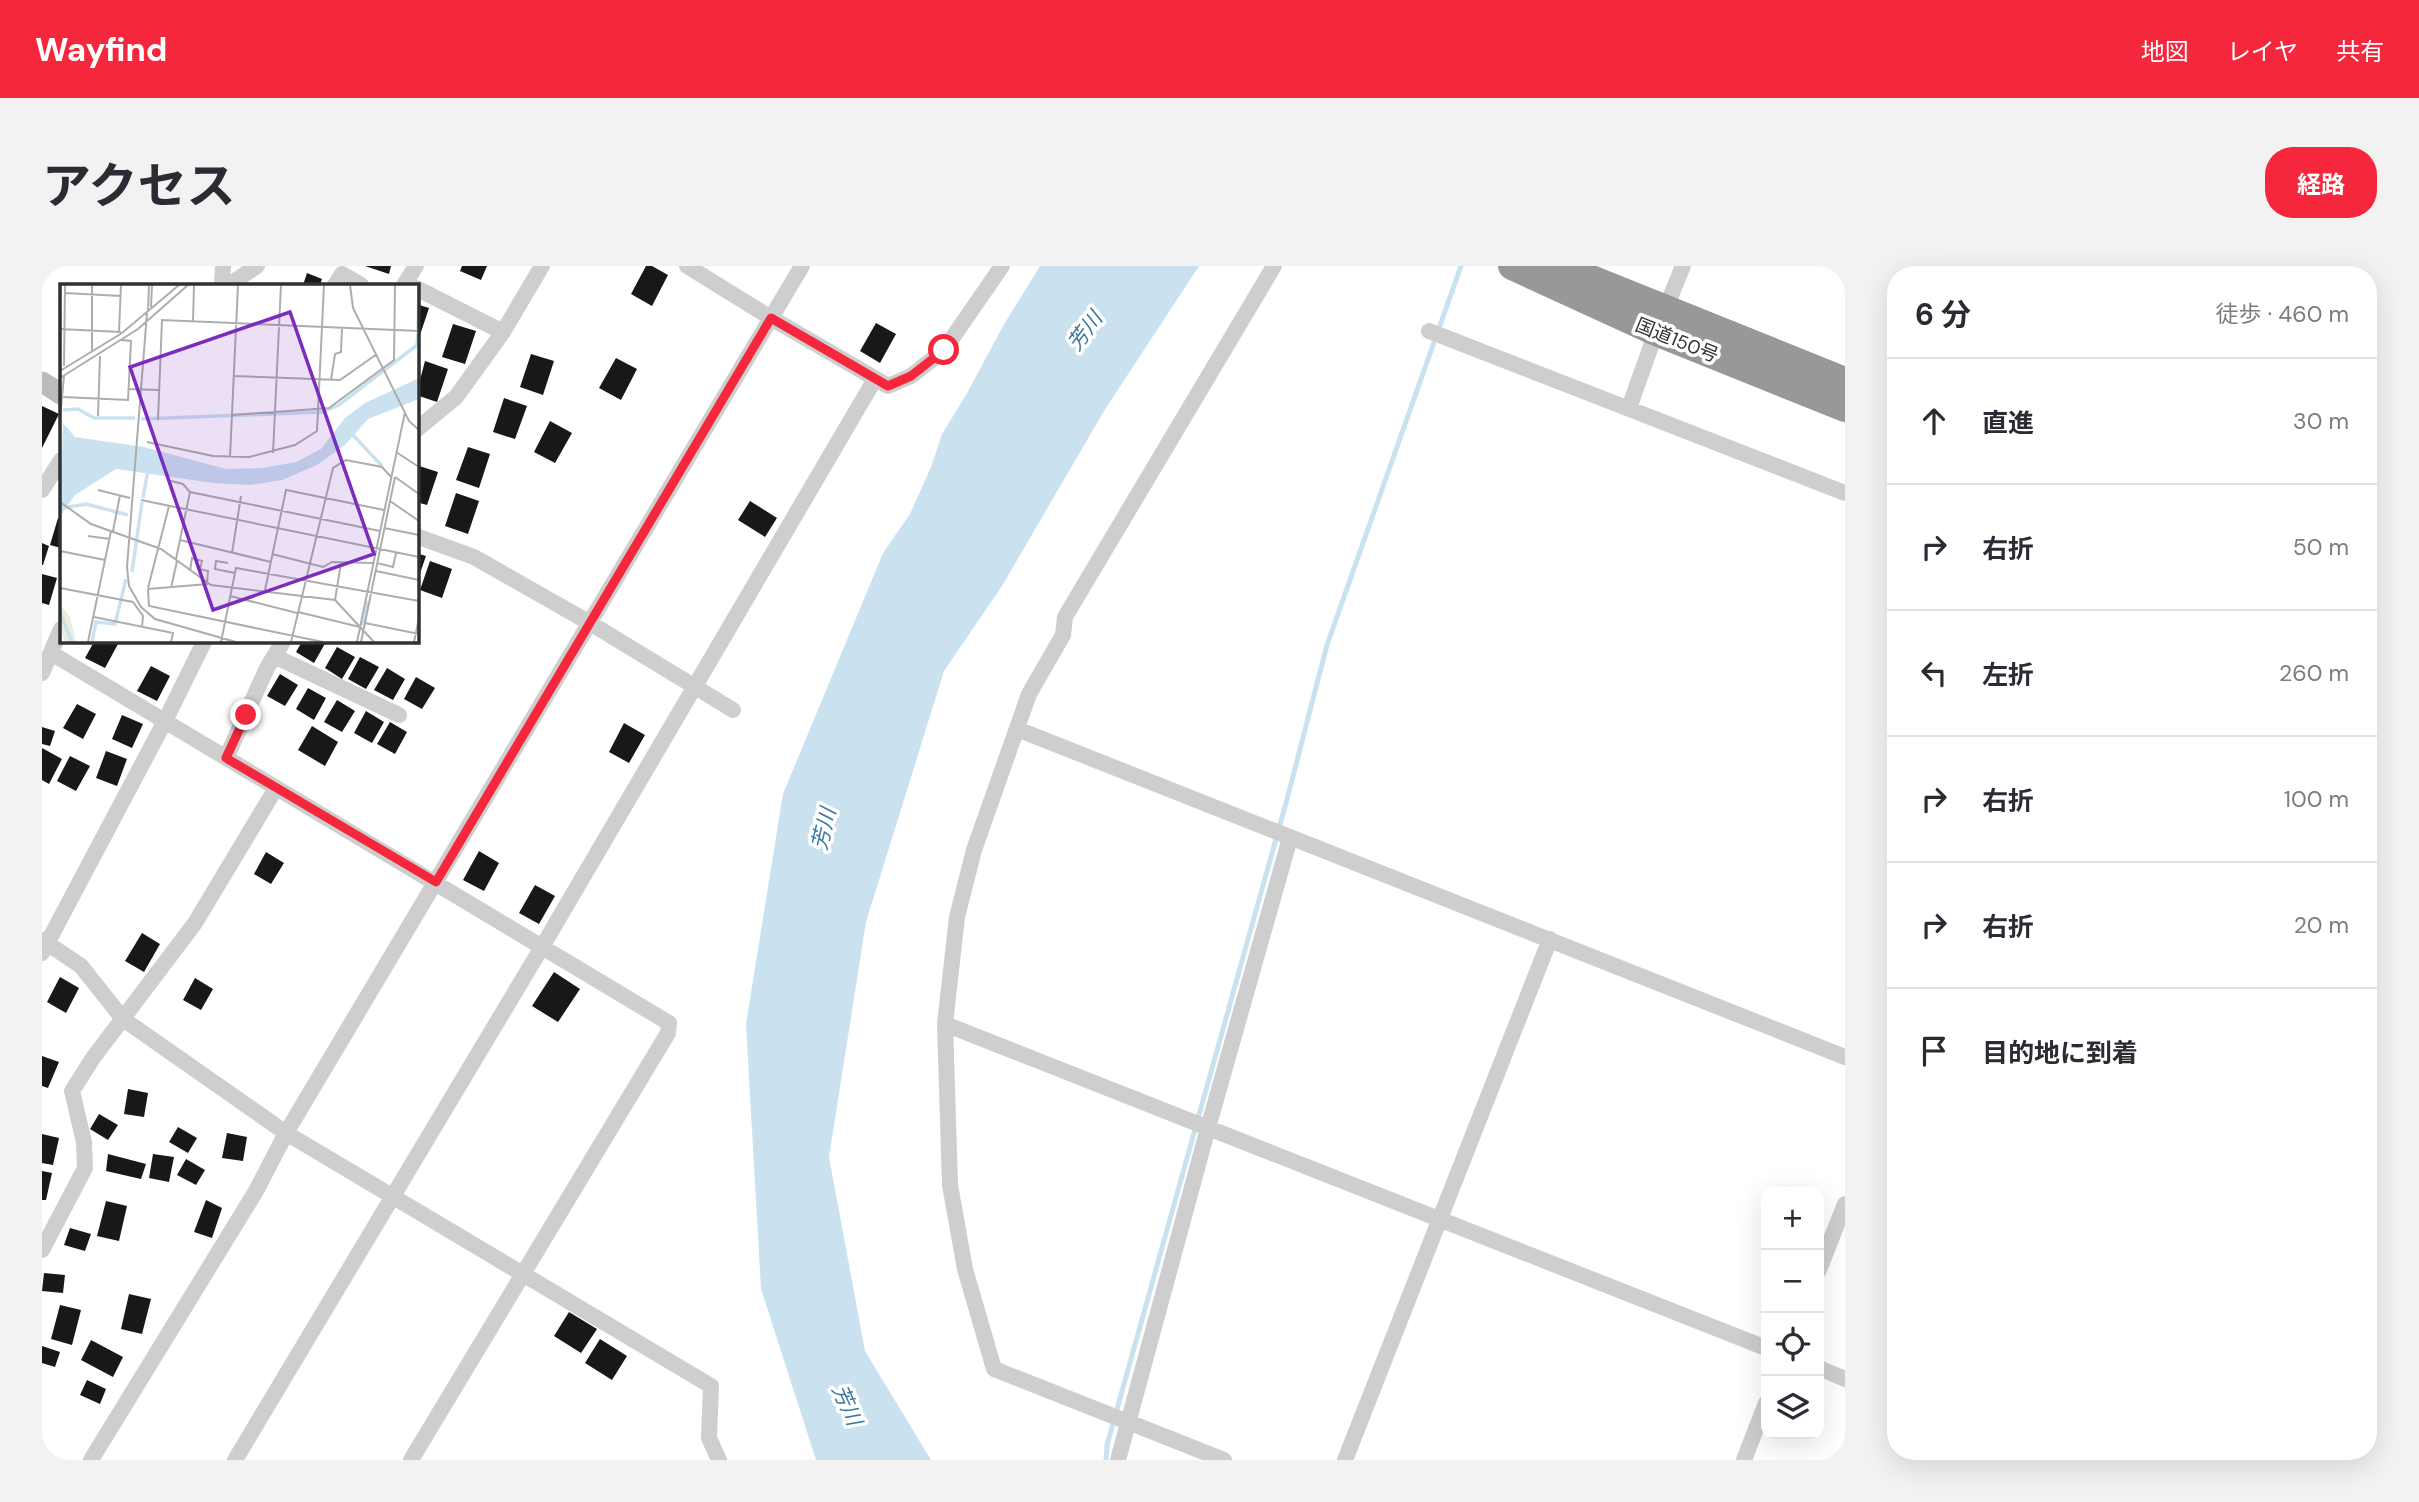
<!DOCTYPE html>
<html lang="ja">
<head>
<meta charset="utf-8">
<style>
  :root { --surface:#fff; --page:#f2f2f3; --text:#2b2b33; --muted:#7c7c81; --line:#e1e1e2; --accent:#f5273d }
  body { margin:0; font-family:"DM Sans","Noto Sans JP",sans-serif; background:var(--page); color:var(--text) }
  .controls { position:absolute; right:21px; bottom:21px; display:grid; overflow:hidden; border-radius:14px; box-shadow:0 7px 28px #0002 }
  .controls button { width:63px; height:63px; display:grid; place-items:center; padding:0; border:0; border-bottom:2px solid var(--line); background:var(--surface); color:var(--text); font:35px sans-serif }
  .stop { position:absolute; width:21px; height:21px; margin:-16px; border:5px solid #f5273d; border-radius:50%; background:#fff }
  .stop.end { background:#f5273d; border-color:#fff; box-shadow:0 2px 7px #0008 }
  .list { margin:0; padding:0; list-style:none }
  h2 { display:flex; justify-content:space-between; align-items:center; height:91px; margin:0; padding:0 28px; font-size:30px }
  h2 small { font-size:23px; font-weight:400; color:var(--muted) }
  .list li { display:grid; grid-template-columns:46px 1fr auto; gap:21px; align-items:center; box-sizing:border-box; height:126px; padding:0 28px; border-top:2px solid var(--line) }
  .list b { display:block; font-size:26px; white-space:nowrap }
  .list em { font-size:23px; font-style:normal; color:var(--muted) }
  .icon { flex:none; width:38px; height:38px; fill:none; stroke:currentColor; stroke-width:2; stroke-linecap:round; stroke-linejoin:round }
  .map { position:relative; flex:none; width:1803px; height:1194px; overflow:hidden; border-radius:28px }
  header { display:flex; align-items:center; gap:42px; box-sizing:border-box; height:98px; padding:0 35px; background:var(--accent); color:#fff }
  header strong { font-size:33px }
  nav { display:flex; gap:38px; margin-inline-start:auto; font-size:24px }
  .intro { display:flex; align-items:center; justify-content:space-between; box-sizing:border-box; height:168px; padding:0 42px }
  h1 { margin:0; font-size:49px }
  .button { padding:18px 32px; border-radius:28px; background:var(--accent); color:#fff; font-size:24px; font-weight:700 }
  main { display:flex; gap:42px; padding:0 42px }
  aside { flex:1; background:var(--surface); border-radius:28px; box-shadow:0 7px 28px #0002 }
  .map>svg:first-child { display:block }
  .water { fill:#cae2f0 }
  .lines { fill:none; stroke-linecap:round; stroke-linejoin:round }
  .stream { stroke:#cae2f0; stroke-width:5 }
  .building { fill:#181818 }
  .street { stroke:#cecece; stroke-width:16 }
  .secondary { stroke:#bbb; stroke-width:21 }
  .highway { stroke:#989898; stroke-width:28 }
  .route { stroke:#f5273d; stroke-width:9 }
  .labels { text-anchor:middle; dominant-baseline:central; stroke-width:7; stroke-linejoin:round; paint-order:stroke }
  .street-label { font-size:19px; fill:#313131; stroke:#fff }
  .water-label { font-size:21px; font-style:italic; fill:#37789c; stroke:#fff }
  .inset-river { fill:none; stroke:#cae2f0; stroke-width:3.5 }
  .inset-road { fill:none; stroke:#adadad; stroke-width:2 }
  .view { fill:#7b2cbf; fill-opacity:0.15; stroke:#7b2cbf; stroke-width:3.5 }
  .inset-edge { fill:none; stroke:#313131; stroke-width:3.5 }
</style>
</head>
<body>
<header>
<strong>Wayfind</strong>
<nav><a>地図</a><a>レイヤ</a><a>共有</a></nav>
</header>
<div class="intro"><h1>アクセス</h1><a class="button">経路</a></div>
<main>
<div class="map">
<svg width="1803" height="1194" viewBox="0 0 1803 1194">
  <rect width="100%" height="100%" fill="#fff"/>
  <path class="water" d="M998,0H1157L1062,145L960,320L902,405L824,656L787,891L823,1085L889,1194H774L719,1023L704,758L741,528L841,287L868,248L889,201L900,168L924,129L961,60Z"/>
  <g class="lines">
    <path class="stream" d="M1064,1194L1065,1179L1244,537L1285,379L1419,0"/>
  </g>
  <path class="building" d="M323,0H349L347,8Z
    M420,0H445L439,14L418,5Z
    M604,0H610L626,9L610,40L589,28Z
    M265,7L280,13L278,19H261Z
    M374,38L387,42L375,78H374Z
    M834,57L854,68L838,97L818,85Z
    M411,58L434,65L423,98L400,91Z
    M489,88L512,95L501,129L478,121Z
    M574,92L595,103L579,134L557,122Z
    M383,95L406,103L395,136L374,129Z
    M462,132L485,140L473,173L451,166Z
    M0,140L17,148L0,182Z
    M508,155L530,167L513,197L492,186Z
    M426,181L448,188L437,222L414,214Z
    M374,199L396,206L385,239L374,236Z
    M414,227L437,235L426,268L403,260Z
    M708,235L735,252L723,271L696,254Z
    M16,252L19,253V282L8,279Z
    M0,277L7,280L1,299H0Z
    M374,287L384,290L375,316H374Z
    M388,295L410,303L400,332L378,324Z
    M0,308L15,312L7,339L0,337Z
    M53,374H70L76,378L63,402L43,392Z
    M261,374H285L272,397L254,386Z
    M295,381L313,391L300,413L283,402Z
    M318,391L337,401L324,423L306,413Z
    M109,400L128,410L115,435L95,425Z
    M345,402L363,413L351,434L332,424Z
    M238,408L256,419L243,440L225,430Z
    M374,411L393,422L380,443L362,433Z
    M266,422L284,432L272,454L254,443Z
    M295,434L313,445L300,466L282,456Z
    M35,438L54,448L41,473L21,462Z
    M324,445L342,456L330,477L312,467Z
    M80,449L101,458L90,482L70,473Z
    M348,456L365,466L353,488L335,478Z
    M582,457L603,469L587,497L567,486Z
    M270,460L296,476L283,500L256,484Z
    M0,461L13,465L8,480L0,478Z
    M0,482L20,493L7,518L0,514Z
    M64,485L85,493L75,520L54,512Z
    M28,490L48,500L34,525L15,515Z
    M437,585L457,597L442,625L421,614Z
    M224,586L242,597L229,618L212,608Z
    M493,619L513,630L497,658L477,647Z
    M100,667L118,678L102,706L83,695Z
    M512,706L538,723L516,756L490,740Z
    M18,711L37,722L24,747L5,736Z
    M153,712L171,723L159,744L141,734Z
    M0,790L17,796L6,822L0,820Z
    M86,823L106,827L102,851L82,848Z
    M57,848L76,859L66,874L48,863Z
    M136,861L155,872L146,887L127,876Z
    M185,867L205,871L201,895L180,892Z
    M0,868L17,872L11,899L0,897Z
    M66,888L104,898L99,913L64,905Z
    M111,888L132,891L127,916L107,912Z
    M144,893L163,904L154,919L135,909Z
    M0,905L10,907L4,934H0Z
    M164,934L180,942L170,972L152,966Z
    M64,935L85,940L77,975L55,970Z
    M28,962L49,968L43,985L22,979Z
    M2,1007L23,1009L21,1027L0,1025Z
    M87,1028L109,1033L100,1068L79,1063Z
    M18,1039L39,1044L30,1079L9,1073Z
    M527,1046L555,1063L539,1087L512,1070Z
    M558,1073L585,1090L570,1114L543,1097Z
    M49,1074L81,1091L71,1111L39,1094Z
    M0,1080L18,1086L13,1101L0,1097Z
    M45,1114L64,1123L58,1138L38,1129Z"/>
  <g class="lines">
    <path class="street" d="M645,0L729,52L846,120L869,110L902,84L960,0
      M1802,0L1803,1
      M180,19L181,0
      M187,19L215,0
      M293,19L300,8L319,19
      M362,19L374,0
      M374,22L461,66
      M1387,65L1803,227
      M1587,142L1614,66L1641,0
      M374,164L414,131L461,66L500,0
      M0,224L19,194
      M374,270L432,291L548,357L691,444
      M9,387L627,757L626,767L369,1194
      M232,390L357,449
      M0,407L19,363
      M975,463L1803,791
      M184,492L225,402L242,374
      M0,674L39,700L81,753L244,867L669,1120L667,1172L677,1194
      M0,687L123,455L163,374
      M903,758L1724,1082
      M0,984L43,902L42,876L30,825L51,792L153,657L234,522
      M1777,1004L1803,938
      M1777,1102L1803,1113
      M49,1194L214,925L244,867L760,0
      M193,1194L500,681L833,113
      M1076,1194L1166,862L1248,572
      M1182,1194L952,1103L923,1003L908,919L903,758L915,651L932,584L987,428L1021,369L1023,351L1232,0
      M1303,1194L1508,673
      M1702,1194L1724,1137"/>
    <path class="secondary" d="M0,116L19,128"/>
    <path class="highway" d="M1470,0L1614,66L1803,142
      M1517,0L1803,115"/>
  </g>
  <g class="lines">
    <path class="route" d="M204,449L184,492L394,616L729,52L846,120L869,110L902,84"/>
  </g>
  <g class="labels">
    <g class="street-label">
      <text transform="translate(1635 74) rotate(22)">国道150号</text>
    </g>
    <g class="water-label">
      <text transform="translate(1043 65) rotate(-53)">芳川</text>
      <text transform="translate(782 563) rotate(-77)">芳川</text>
      <text transform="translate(805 1139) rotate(66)">芳川</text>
    </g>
  </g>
  <g transform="translate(18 18)">
    <rect width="359" height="359" fill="#fff"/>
    <path d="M0,320L10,333L16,358H5L0,348Z" fill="#e8efdf"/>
    <path d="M359,94V115L308,135L285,161L257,181L222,196L190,201L153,199L56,185L15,211L0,232L3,139L15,153L84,163L166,185L203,184L236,178L261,165L285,134L305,119Z" fill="#cae2f0"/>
    <path class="inset-river" d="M358,45L359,1M3,126L18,125L34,134H75M81,135L262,128L279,121L357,61L358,49M292,150L322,182M83,214L88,186M3,224L26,220L68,231M72,288L82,218M0,329L12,358M303,341L308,317M32,358L36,338L55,340L66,295"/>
    <path class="inset-road" d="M32,1V68M290,1L293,24L349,137L359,146M5,9L61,12M91,23L92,1M88,27L89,1M87,29L67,283L69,302L81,323L95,335L176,358M133,37L134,1M0,45L61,48M59,47L61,1M4,82L5,1M0,87L62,49L119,1M174,92L280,96L317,70M0,94L78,45L128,1M271,96L275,70L281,68L282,44M69,105L99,106M3,113L68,116L71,57L62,56M172,131L269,124L334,76L335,1M38,132L40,72M0,135L4,92M98,136L102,36L359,47M87,158L153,172L189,173L235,161L257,147L264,1M336,168L359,183M213,169L221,1M170,173L178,1M335,193L359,210M107,196L123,200L130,208L320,247M38,206L70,214M81,216L359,273M330,217L359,237M0,218L31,240L101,265L151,301L275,316L314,358M324,244L359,251M53,247L60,211M28,252L50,255M120,256L211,278M0,267L45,276M172,269L181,212M212,270L263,283L272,278L313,279M116,275L130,208M168,279L156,277L155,285L175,289M317,279L333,283L336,269M130,287L132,274L142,277L140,285L148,287L147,299M316,287L359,296M0,304L73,318L83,332L82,343M88,304L109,222M111,304L117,277M88,305L89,322L263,358M88,305L148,300M205,306L226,206L324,226M170,312L237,329M275,316L281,279M238,328L300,343M34,333L113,349L111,358M305,339L359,350M28,358L51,247M161,358L176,284L359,317M231,358L273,184L286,176L322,183L331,193M297,358L345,128M301,358L335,193M354,358L359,334"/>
    <path class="view" d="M230,28L314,270L153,326L70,83Z"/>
    <rect width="359" height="359" class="inset-edge"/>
  </g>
</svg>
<div class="controls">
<button>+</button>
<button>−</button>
<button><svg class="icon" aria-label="locate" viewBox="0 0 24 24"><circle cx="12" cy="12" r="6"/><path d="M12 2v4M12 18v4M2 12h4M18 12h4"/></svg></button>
<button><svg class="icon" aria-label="layers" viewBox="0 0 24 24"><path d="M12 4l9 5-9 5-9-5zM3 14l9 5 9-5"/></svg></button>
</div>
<div class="stop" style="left:902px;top:84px"></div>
<div class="stop end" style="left:204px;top:449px"></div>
</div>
<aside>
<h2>6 分<small>徒歩 · 460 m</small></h2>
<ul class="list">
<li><svg class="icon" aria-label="ahead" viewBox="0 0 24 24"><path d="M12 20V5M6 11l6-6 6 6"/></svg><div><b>直進</b></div><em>30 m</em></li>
<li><svg class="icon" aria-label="right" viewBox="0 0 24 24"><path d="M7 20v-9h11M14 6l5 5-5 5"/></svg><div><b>右折</b></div><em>50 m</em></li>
<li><svg class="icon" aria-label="left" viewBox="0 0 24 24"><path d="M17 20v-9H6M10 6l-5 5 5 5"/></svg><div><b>左折</b></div><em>260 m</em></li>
<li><svg class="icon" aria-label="right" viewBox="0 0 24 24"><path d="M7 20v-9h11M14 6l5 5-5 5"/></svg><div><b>右折</b></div><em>100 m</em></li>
<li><svg class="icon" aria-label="right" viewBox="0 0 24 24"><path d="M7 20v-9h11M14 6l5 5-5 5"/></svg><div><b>右折</b></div><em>20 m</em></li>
<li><svg class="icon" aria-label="arrive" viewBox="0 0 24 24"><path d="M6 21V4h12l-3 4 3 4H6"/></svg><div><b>目的地に到着</b></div></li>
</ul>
</aside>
</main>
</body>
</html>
